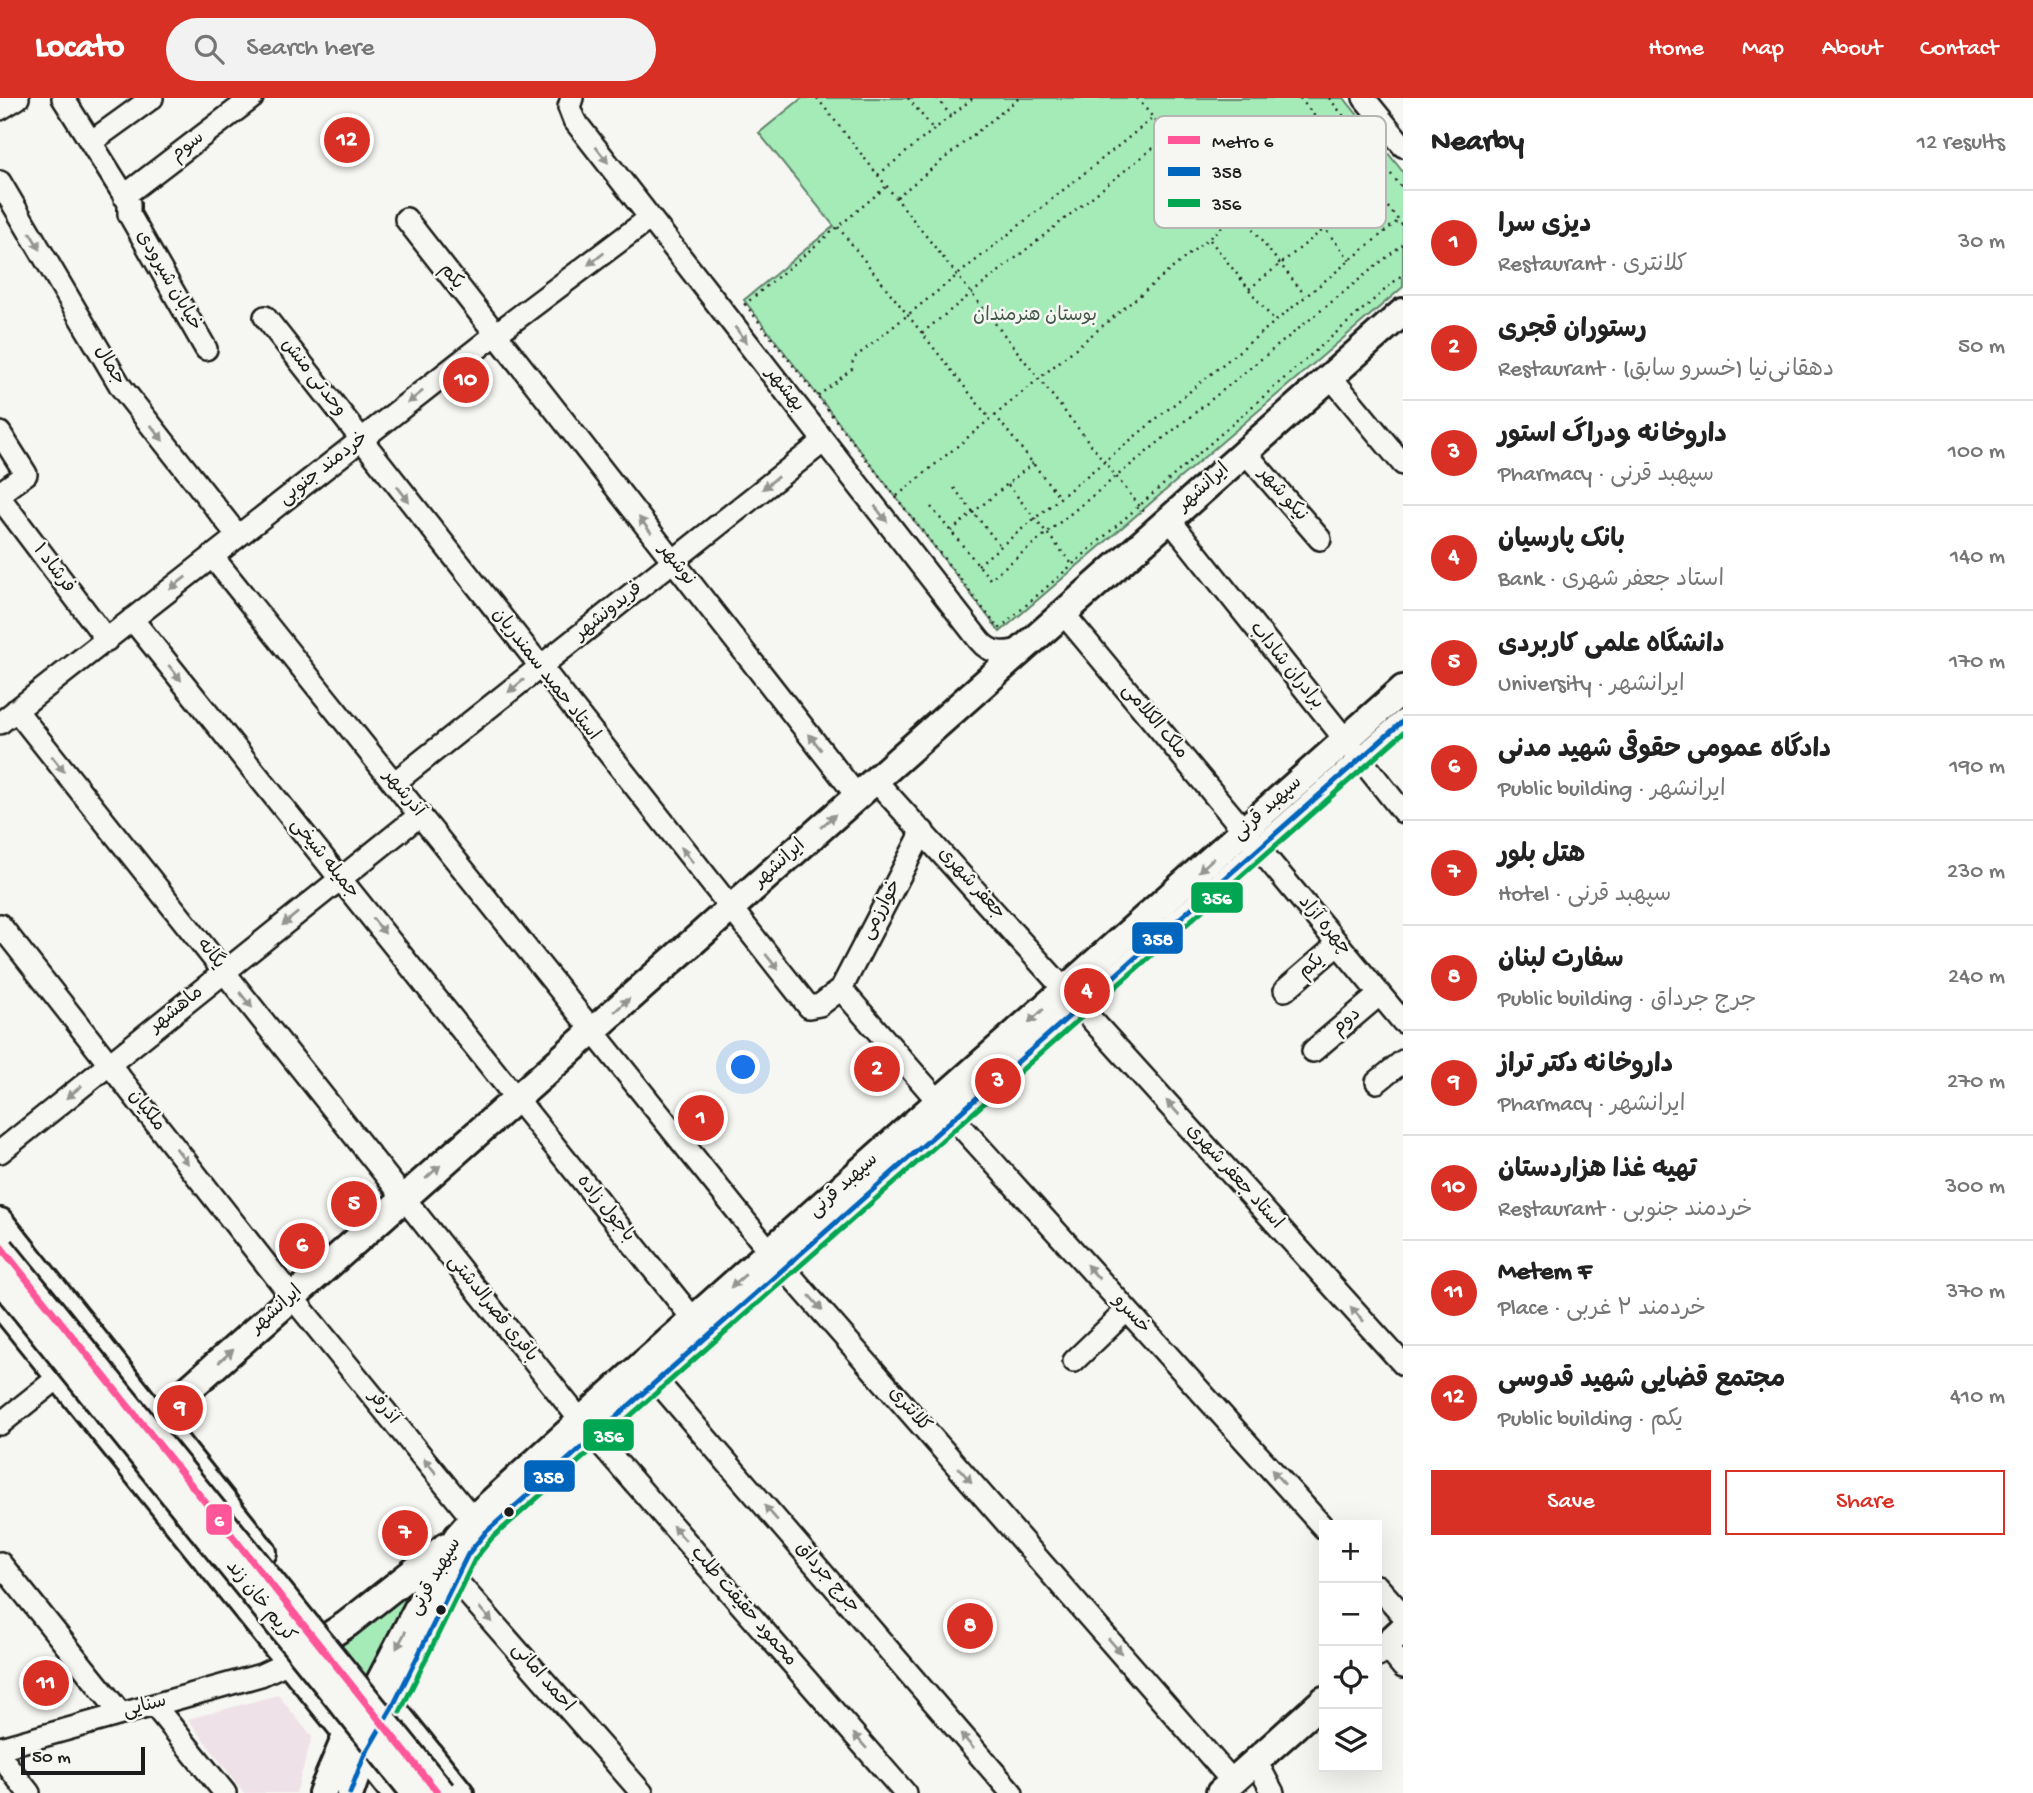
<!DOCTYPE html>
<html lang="en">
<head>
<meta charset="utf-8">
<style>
  :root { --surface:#fff; --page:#f2f2f2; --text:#222; --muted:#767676; --line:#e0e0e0; --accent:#d93025 }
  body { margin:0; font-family:"Gochi Hand","Playpen Sans Arabic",sans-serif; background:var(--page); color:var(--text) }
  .controls { position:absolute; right:21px; bottom:21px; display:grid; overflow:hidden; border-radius:0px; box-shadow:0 7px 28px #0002 }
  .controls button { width:63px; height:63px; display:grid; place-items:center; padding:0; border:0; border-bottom:2px solid var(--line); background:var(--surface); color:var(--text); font:35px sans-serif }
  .scale { position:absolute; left:21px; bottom:18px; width:124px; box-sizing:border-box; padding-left:7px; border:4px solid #1c1c1c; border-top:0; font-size:19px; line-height:24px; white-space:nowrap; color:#1c1c1c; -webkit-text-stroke:5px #f6f6f2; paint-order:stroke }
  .you { position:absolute; left:744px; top:970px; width:24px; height:24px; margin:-18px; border:5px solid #fff; border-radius:50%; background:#1a73e8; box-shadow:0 0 0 10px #1a73e833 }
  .badge { display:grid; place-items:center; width:46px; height:46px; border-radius:50%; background:var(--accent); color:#fff; font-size:23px; font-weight:700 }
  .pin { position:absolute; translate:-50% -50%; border:4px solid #fff; box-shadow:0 2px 7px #0006 }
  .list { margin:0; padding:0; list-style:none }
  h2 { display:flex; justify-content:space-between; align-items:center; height:91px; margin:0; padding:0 28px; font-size:30px }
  h2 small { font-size:23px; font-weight:400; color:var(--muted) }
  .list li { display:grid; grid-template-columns:46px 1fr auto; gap:21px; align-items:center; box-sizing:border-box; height:105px; padding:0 28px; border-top:2px solid var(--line) }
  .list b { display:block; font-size:26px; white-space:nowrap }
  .list p { margin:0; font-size:23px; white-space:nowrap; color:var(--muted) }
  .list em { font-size:23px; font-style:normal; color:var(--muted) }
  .actions { display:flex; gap:14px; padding:21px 28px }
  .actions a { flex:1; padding:16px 0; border:2px solid var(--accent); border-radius:0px; text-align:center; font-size:24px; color:var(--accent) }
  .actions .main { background:var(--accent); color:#fff }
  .icon { flex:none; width:38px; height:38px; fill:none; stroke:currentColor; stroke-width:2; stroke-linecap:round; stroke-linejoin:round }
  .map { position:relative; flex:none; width:1403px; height:1695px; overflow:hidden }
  header { display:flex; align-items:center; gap:42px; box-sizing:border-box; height:98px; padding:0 35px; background:var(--accent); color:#fff }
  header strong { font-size:33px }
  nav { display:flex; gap:38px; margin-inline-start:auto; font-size:24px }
  .search { width:490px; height:63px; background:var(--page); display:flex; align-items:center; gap:18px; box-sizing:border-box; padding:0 24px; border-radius:38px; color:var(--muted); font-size:26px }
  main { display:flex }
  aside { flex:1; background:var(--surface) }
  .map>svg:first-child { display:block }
  .built { fill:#efe1e8 }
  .green { fill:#a5ebb8; stroke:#60846a; stroke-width:2 }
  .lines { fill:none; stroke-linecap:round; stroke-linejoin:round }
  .minor-casing { stroke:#1c1c1c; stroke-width:26 }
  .major-casing { stroke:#1c1c1c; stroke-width:32 }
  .path { stroke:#1c1c1c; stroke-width:2.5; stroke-dasharray:2 5; stroke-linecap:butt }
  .minor { stroke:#f6f6f2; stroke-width:21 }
  .major { stroke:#f6f6f2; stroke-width:26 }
  .major-bridge-casing { stroke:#1c1c1c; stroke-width:32; stroke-linecap:butt }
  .major-bridge { stroke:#f6f6f2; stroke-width:26 }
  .bus-1-casing { stroke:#f6f6f2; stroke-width:10 }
  .bus-2-casing { stroke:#f6f6f2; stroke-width:10 }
  .bus-1 { stroke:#0065bd; stroke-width:5 }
  .bus-2 { stroke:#00a651; stroke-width:5 }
  .metro-1-casing { stroke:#f6f6f2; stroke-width:12 }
  .metro-1 { stroke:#f59; stroke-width:7 }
  .oneway { fill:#949492 }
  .bus-dot { fill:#1c1c1c; stroke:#f6f6f2; stroke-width:2.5 }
  .labels { text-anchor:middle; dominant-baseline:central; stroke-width:5; stroke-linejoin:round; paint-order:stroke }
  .street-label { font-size:19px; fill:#1c1c1c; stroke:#f6f6f2 }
  .park-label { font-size:19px; fill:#455a4b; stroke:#f6f6f2 }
  .key { fill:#f6f6f2; stroke:#b5b5b2; stroke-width:2 }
  .key-label { font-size:19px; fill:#1c1c1c }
  .line-badge { stroke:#f6f6f2; stroke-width:2.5 }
  .badge-label { font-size:19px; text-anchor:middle; font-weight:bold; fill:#fff }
</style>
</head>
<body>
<header>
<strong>Locato</strong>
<div class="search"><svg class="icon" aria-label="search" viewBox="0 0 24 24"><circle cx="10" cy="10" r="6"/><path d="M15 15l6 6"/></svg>Search here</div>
<nav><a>Home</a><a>Map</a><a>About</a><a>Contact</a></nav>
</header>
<main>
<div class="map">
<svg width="1403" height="1695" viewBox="0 0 1403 1695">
  <rect width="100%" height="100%" fill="#f6f6f2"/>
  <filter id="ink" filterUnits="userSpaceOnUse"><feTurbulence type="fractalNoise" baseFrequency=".0143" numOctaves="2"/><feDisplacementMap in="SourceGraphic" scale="14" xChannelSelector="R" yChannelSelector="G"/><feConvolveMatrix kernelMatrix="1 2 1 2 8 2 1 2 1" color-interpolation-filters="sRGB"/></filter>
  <g filter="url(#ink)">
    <path class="built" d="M278,1597L312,1639L296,1695H244L188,1621Z"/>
    <path class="green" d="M802,0H1344L1403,74V189L1000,534L744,202L834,128L759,35Z
      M423,1479L365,1590L335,1553Z"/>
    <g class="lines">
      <defs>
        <path id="minor" d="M63,0L129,105V116L206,251
          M572,0L569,9L574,22L979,542C991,557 1005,556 1022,551
          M1364,0L1403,48
          M0,11L18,0
          M91,44L152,0
          M0,84L121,289L238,438
          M124,98L252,0
          M406,121L857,698
          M265,219L809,909L820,907L841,891L939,1004L1324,1430
          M1330,278L1403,366
          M0,335L26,376L0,395
          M1245,354L1320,441
          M0,400L107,542
          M1169,421L1403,714
          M212,458L770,1154L1233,1684
          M1063,515L1403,924
          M132,521L694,1222
          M16,612L581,1323L905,1695
          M0,625L496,236L650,120
          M875,682L1403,1266
          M394,685L824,343
          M0,827L292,1199L473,1421
          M841,891L923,733
          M1285,892L1338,846
          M1313,953L1380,896
          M1377,984L1403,963
          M0,1054L420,717
          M1074,1263L1127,1212
          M650,1275L1012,1695
          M0,1326L59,1279
          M0,1465L121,1616
          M447,1472L642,1695
          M1377,1488L1403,1517
          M1385,1547L1403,1569
          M154,1607L225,1695
          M392,1610L468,1456L486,1434L1403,623
          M0,1650L261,1577L289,1564
          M0,1658L29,1695
          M1256,1663L1273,1695"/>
        <path id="major" d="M0,1124L263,1454
          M0,1205L395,1695
          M119,1353L1403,214
          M1377,1555L1403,1531
          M300,1557L347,1526L446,1448
          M375,1593L392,1610L460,1695
          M322,1695L347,1636L375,1593L441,1465L458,1438L473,1421L643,1266L1403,591
          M350,1695L358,1672L372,1644
          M1220,1695L1324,1602"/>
      </defs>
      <use href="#minor" class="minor-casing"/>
      <use href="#major" class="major-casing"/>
      <path class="path" d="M817,0L1145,415
        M908,0L934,32
        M937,0L951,18
        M1137,0L1234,119
        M1300,0L1403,128
        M1329,0L1403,91
        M878,77L973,0
        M1283,79L1350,162
        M897,99L1019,0
        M1239,115L1305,197
        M838,129L990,321
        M1210,142L1275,224
        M1249,191L1374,91
        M745,206L999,531L1403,176
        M744,207L887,88
        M922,235L1168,38
        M818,298L852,271L853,261L1153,20
        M995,317L1060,400
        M1008,387L1072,466
        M954,390L1001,449
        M897,398L1331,39
        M931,409L990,481L1403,146
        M951,433L1033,365
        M978,467L1399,122"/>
      <use href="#minor" class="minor"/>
      <use href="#major" class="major"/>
      <defs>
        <path id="major-bridge" d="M1,1151L442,1695
          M0,1181L415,1695"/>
      </defs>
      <use href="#major-bridge" class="major-bridge-casing"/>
      <use href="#major-bridge" class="major-bridge"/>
      <defs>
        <path id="bus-1" d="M350,1695L364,1658L392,1610L468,1456L486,1434L1403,623"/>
        <path id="bus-2" d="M400,1614L475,1461L492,1440L1403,635"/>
      </defs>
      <use href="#bus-1" class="bus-1-casing"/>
      <use href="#bus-2" class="bus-2-casing"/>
      <use href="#bus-1" class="bus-1"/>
      <use href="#bus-2" class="bus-2"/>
      <defs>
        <path id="metro-1" d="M0,1148L438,1695"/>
      </defs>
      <use href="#metro-1" class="metro-1-casing"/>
      <use href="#metro-1" class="metro-1"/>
    </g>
    <defs><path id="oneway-solid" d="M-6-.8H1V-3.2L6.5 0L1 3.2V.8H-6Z" transform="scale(1.75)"/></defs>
    <g class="oneway">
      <use href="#oneway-solid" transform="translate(602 57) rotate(52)"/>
      <use href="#oneway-solid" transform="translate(35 143) rotate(59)"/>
      <use href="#oneway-solid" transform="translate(596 161) rotate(143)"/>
      <use href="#oneway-solid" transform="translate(741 237) rotate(52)"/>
      <use href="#oneway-solid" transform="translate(415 299) rotate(142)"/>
      <use href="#oneway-solid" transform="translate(157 335) rotate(52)"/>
      <use href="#oneway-solid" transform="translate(770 385) rotate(141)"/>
      <use href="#oneway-solid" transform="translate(403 396) rotate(52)"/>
      <use href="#oneway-solid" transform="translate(881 416) rotate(52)"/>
      <use href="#oneway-solid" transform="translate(645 427) rotate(-128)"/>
      <use href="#oneway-solid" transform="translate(178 485) rotate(142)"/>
      <use href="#oneway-solid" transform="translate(175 575) rotate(51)"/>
      <use href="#oneway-solid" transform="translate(516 588) rotate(141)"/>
      <use href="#oneway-solid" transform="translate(815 644) rotate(-128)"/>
      <use href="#oneway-solid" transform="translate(58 666) rotate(52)"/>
      <use href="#oneway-solid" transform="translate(828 723) rotate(-42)"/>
      <use href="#oneway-solid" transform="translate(687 757) rotate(-128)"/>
      <use href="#oneway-solid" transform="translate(1206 767) rotate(138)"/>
      <use href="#oneway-solid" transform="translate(290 821) rotate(141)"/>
      <use href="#oneway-solid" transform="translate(379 828) rotate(51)"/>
      <use href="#oneway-solid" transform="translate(772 864) rotate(51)"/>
      <use href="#oneway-solid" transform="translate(246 902) rotate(51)"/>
      <use href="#oneway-solid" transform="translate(622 907) rotate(-42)"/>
      <use href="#oneway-solid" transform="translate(1036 918) rotate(138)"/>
      <use href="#oneway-solid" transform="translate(74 994) rotate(141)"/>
      <use href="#oneway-solid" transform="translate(1173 1010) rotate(-132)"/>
      <use href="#oneway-solid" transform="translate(182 1058) rotate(52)"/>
      <use href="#oneway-solid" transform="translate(433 1074) rotate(-42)"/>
      <use href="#oneway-solid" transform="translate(1093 1174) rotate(-132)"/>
      <use href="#oneway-solid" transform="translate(738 1183) rotate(139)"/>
      <use href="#oneway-solid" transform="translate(816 1205) rotate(49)"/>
      <use href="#oneway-solid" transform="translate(1357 1216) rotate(-132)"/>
      <use href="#oneway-solid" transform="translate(226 1258) rotate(-42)"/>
      <use href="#oneway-solid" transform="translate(430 1368) rotate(-129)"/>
      <use href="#oneway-solid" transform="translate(965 1377) rotate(49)"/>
      <use href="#oneway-solid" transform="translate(1278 1379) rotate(-132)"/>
      <use href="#oneway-solid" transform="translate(771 1415) rotate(-131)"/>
      <use href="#oneway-solid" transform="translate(679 1435) rotate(-131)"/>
      <use href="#oneway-solid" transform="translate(486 1517) rotate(49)"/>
      <use href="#oneway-solid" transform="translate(401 1542) rotate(118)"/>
      <use href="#oneway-solid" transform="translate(1115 1548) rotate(49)"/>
      <use href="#oneway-solid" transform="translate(860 1643) rotate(-131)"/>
      <use href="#oneway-solid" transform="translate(967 1643) rotate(-131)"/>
    </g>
  </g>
  <g class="bus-dot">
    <circle cx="509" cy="1414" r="6"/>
    <circle cx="441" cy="1512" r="6"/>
  </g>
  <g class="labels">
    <g class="street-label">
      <text transform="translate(188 49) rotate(-37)">سوم</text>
      <text transform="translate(451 179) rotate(52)">یکم</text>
      <text transform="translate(168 183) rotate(60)">خیابان شیرودی</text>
      <text transform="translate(109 268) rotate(59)">جمال</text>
      <text transform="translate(313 280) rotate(52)">وحدتی منش</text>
      <text transform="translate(784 292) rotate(52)">بهشهر</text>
      <text transform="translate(324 371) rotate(-38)">خردمند جنوبی</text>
      <text transform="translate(1204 390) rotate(-42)">ایرانشهر</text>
      <text transform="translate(1282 397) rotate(49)">نیکو شهر</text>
      <text transform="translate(676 467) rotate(52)">نوشهر</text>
      <text transform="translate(53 471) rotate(53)">فرشاد ۱</text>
      <text transform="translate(609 514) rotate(-39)">فریدونشهر</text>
      <text transform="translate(1286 568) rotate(51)">برادران شاداب</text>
      <text transform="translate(545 577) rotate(52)">استاد حمید سمندریان</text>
      <text transform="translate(1154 624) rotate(50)">ملک الکلامی</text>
      <text transform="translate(403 696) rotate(51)">آذرشهر</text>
      <text transform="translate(1268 711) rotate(-42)">سپهبد قرنی</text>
      <text transform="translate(324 761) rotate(51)">جمیله شیخی</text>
      <text transform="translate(780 766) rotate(-42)">ایرانشهر</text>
      <text transform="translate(971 786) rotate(48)">جعفر شهری</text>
      <text transform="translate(882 812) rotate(-62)">خوارزمی</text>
      <text transform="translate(1324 828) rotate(50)">چهره آزاد</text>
      <text transform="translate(210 856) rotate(52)">یگانه</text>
      <text transform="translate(1312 869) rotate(-40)">یکم</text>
      <text transform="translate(177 912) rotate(-39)">ماهشهر</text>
      <text transform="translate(1347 924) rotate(-40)">دوم</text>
      <text transform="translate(146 1013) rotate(52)">ملکیان</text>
      <text transform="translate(1234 1079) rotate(48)">استاد جعفر شهری</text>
      <text transform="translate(844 1088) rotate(-42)">سپهبد قرنی</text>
      <text transform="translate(605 1111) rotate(51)">باجول زاده</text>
      <text transform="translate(492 1211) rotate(51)">باقری قصرالدشتی</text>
      <text transform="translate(277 1212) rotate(-42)">ایرانشهر</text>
      <text transform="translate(1131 1217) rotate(48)">خسرو</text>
      <text transform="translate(383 1310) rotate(51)">آذرفر</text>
      <text transform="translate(909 1312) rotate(49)">کلانتری</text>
      <text transform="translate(436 1479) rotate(-60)">سپهبد قرنی</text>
      <text transform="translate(827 1480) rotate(49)">جرج جرداق</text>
      <text transform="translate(260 1504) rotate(51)">کریم خان زند</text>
      <text transform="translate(743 1509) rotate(49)">محمود حقیقت طلب</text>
      <text transform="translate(542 1580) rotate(49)">احمد امانی</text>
      <text transform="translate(145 1609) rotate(-15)">سنایی</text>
    </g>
    <g class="park-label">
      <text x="1035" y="218">بوستان هنرمندان</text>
    </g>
  </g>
  <rect x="1154" y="18" width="232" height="112" rx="10" class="key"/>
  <rect x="1168" y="38" width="32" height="8" fill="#f59"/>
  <rect x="1168" y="69" width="32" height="9" fill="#0065bd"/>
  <rect x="1168" y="101" width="32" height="8" fill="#00a651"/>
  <g class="key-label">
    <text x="1212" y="49">Metro 6</text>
    <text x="1212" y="80">358</text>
    <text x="1212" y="112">356</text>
  </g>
  <g class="line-badge">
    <rect x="1190" y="783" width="54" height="33" rx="7" fill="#00a651"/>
    <rect x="1131" y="823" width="53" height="34" rx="7" fill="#0065bd"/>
    <rect x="582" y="1320" width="53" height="34" rx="7" fill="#00a651"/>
    <rect x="523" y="1361" width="53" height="34" rx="7" fill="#0065bd"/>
    <rect x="205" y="1405" width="28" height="33" rx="7" fill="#f59"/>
  </g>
  <g class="badge-label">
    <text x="1217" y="806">356</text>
    <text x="1158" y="847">358</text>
    <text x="609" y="1344">356</text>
    <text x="549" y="1385">358</text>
    <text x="219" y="1428">6</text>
  </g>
</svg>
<div class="controls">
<button>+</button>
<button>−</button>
<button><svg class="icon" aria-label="locate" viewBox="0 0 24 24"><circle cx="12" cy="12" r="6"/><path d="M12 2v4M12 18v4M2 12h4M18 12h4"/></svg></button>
<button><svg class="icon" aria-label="layers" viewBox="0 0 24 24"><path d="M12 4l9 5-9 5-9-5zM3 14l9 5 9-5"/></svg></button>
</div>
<div class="scale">50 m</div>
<div class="you"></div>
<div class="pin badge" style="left:701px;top:1020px">1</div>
<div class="pin badge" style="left:877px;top:971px">2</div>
<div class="pin badge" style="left:998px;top:983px">3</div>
<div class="pin badge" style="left:1087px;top:893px">4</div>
<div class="pin badge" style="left:354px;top:1106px">5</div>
<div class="pin badge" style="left:302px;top:1148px">6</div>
<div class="pin badge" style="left:405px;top:1435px">7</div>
<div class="pin badge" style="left:970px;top:1528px">8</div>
<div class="pin badge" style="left:180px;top:1310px">9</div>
<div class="pin badge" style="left:466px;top:282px">10</div>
<div class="pin badge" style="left:46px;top:1585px">11</div>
<div class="pin badge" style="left:347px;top:42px">12</div>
</div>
<aside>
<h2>Nearby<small>12 results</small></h2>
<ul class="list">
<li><span class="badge">1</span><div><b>دیزی سرا</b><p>Restaurant · کلانتری</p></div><em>30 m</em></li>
<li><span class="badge">2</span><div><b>رستوران قجری</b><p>Restaurant · دهقانی‌نیا (خسرو سابق)</p></div><em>50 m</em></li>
<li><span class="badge">3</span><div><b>داروخانه ودراگ استور</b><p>Pharmacy · سپهبد قرنی</p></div><em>100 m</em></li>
<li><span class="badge">4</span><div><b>بانک پارسیان</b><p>Bank · استاد جعفر شهری</p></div><em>140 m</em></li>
<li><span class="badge">5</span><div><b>دانشگاه علمی کاربردی</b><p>University · ایرانشهر</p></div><em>170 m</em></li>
<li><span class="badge">6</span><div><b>دادگاه عمومی حقوقی شهید مدنی</b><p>Public building · ایرانشهر</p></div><em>190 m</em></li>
<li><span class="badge">7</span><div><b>هتل بلور</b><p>Hotel · سپهبد قرنی</p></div><em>230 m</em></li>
<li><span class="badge">8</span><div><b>سفارت لبنان</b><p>Public building · جرج جرداق</p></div><em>240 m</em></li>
<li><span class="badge">9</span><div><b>داروخانه دکتر تراز</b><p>Pharmacy · ایرانشهر</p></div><em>270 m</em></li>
<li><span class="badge">10</span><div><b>تهیه غذا هزاردستان</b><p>Restaurant · خردمند جنوبی</p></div><em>300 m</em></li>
<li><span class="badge">11</span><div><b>Metem F</b><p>Place · خردمند ۲ غربی</p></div><em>370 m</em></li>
<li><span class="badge">12</span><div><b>مجتمع قضایی شهید قدوسی</b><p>Public building · یکم</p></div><em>410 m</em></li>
</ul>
<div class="actions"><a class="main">Save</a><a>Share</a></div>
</aside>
</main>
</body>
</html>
